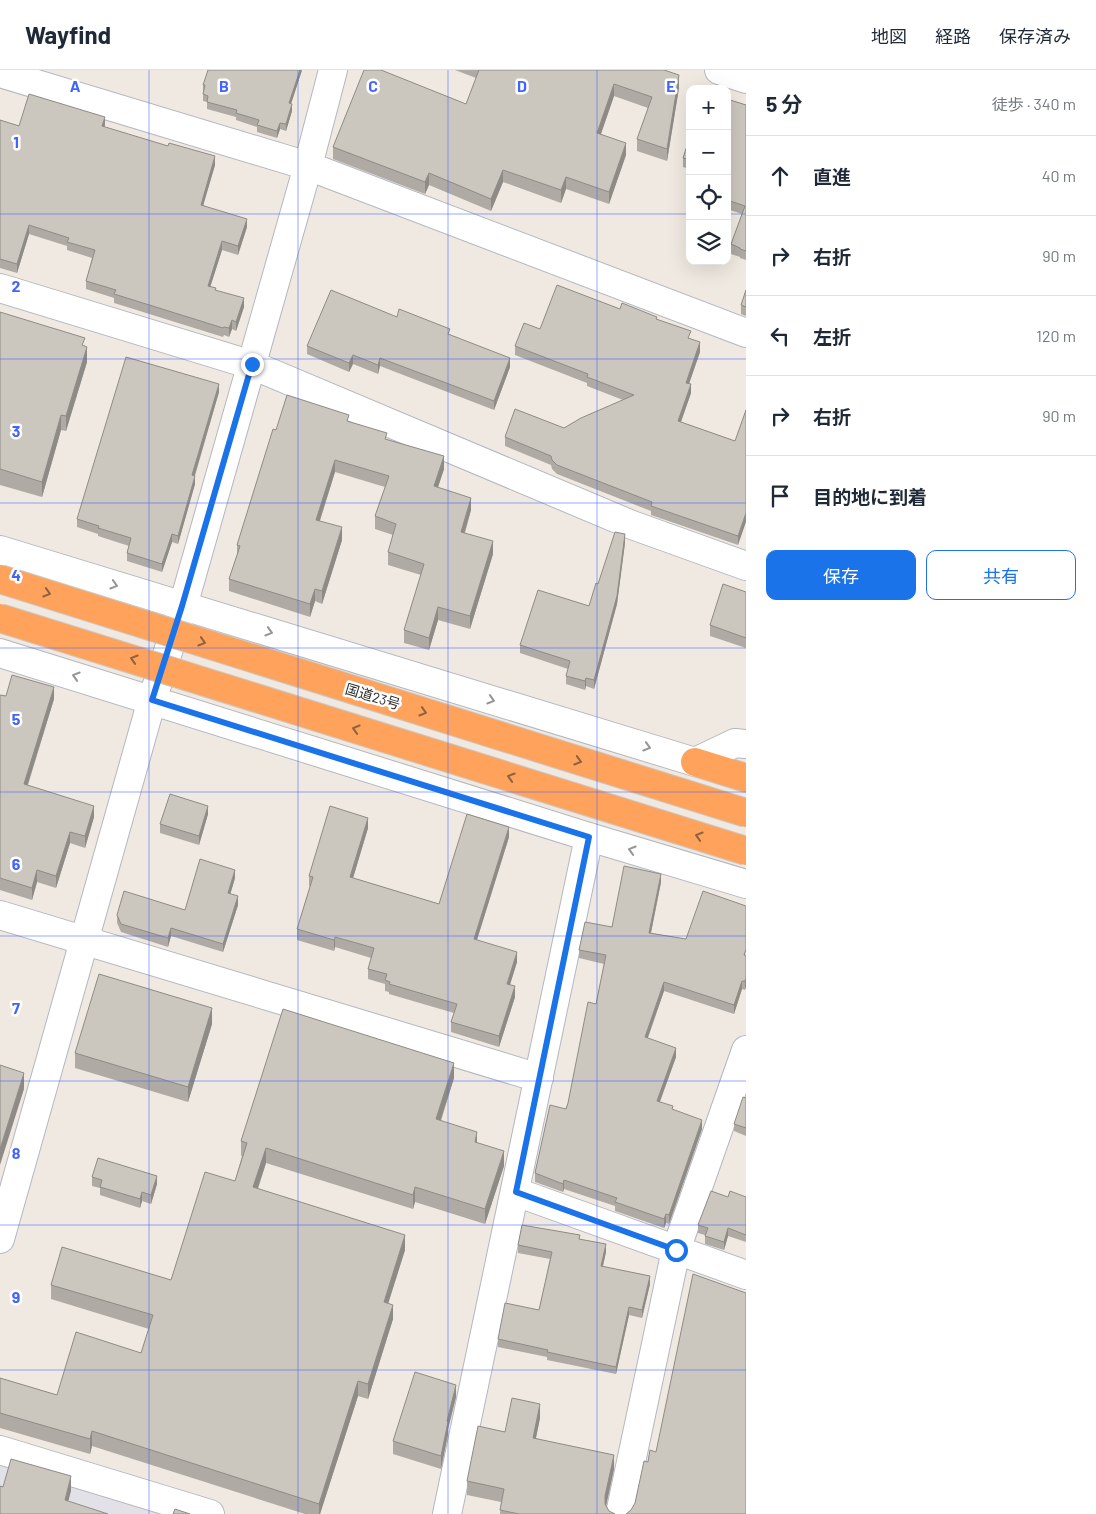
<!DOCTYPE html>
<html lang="ja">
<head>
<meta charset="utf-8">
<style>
  :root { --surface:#fff; --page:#f6f6f7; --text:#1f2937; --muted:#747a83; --line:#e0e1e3; --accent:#1a73e8 }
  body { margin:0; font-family:Barlow,"Noto Sans JP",sans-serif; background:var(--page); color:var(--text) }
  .controls { position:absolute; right:15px; top:15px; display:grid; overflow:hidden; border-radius:10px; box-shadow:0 5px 20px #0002 }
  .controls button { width:45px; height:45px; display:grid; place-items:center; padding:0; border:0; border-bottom:1px solid var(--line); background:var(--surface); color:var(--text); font:25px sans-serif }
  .stop { position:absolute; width:15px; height:15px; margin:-11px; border:4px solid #1a73e8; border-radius:50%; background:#fff }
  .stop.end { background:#1a73e8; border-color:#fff; box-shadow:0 1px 5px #0008 }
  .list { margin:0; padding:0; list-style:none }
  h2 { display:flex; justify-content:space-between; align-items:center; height:65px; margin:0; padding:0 20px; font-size:21px }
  h2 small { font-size:16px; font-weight:400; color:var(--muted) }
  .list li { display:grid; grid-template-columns:32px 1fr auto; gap:15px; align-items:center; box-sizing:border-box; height:80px; padding:0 20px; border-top:1px solid var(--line) }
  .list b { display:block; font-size:19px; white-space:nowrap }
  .list em { font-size:16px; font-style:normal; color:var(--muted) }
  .actions { display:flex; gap:10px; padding:15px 20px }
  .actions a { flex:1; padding:11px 0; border:1px solid var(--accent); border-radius:10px; text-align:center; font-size:18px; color:var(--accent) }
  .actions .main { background:var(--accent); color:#fff }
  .icon { flex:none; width:28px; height:28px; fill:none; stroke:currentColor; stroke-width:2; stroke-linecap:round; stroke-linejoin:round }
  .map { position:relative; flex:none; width:746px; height:1444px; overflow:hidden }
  header { display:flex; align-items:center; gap:30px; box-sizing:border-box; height:70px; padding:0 25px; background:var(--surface); border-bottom:1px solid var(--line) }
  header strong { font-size:24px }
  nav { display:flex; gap:28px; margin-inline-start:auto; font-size:18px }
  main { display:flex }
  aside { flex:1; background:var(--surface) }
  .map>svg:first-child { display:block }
  .industrial { fill:#e3e1e8 }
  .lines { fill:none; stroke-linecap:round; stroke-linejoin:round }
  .minor-casing { stroke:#b4b7c1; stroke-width:30 }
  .highway-casing { stroke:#c9c9c9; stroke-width:30 }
  .minor { stroke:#fff; stroke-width:28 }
  .highway { stroke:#ffa35c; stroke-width:28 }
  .highway-bridge-casing { stroke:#c9c9c9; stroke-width:30; stroke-linecap:butt }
  .highway-bridge { stroke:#ffa35c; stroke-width:28 }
  .wall { fill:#afaba4 }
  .shaded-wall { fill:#8e8b86 }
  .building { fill:#cbc7bf; stroke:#8e8b86 }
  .oneway { stroke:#969696 }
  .oneway2 { stroke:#8c6343 }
  .route { stroke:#1a73e8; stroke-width:6 }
  .grid { fill:none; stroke:#4264fb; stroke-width:1; stroke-opacity:0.55 }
  .labels { text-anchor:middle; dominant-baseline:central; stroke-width:5; stroke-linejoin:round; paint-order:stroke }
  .street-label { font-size:14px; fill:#2e2e2e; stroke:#fff }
  .grid-label { font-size:16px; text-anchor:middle; font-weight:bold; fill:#4264fb; stroke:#fff; stroke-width:5; stroke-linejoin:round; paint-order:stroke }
</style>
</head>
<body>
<header>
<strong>Wayfind</strong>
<nav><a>地図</a><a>経路</a><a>保存済み</a></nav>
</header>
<main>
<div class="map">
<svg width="746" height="1444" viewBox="0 0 746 1444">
  <rect width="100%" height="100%" fill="#efe9e1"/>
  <path class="industrial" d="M0,1394L161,1444H0Z"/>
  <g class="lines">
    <defs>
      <path id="minor" d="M719,0L746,9
        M0,3L308,96L746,263
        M0,218L252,295L632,455L746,496
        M0,480L695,692L735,673L746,674
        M0,583L589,767L746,814
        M0,845L539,1008
        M516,1122L746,1205
        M0,1169L152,630L183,536L308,96L333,0
        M0,1380L210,1444
        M447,1444L589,767
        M620,1444L676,1180L746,980"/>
      <path id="highway" d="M695,692L746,708"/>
    </defs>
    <use href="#minor" class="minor-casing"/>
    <use href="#highway" class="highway-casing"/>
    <use href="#minor" class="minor"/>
    <use href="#highway" class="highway"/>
    <defs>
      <path id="highway-bridge" d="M0,509L746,743
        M0,548L746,781"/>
    </defs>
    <use href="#highway-bridge" class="highway-bridge-casing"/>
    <use href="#highway-bridge" class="highway-bridge"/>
  </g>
  <path class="wall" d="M302,0L291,34L292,41L286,61L280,59L277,68L257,62V57L236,50V47L207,39V32L203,31V15Z
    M455,0H664L679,18L667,91L637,81V69L648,38L614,26L601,64L626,85L609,134L566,119L561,133L503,112L491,141L429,115L425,124L333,89V77L466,34L476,8Z
    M727,29L746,35V190L740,188V187L731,184V174L742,144L727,139Z
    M0,50L19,56L105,55L104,57L215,95L203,135L247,157L238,185L222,180L210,217L244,237L236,261L232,259L229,267L224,265L223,267L114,233V228L86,219V211L92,188L67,180V176L29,164L17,203L0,198Z
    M690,67V99L683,97V88Z
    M746,220V246L741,244V235Z
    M620,239L657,250L691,269L700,282L689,314L691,323L681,352L735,371L746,340L738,475L651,445V441L557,404L552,399L551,395L505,376V367L564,358L623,330L587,316V313L515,285V276L540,259Z
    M0,242L85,276L87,292L66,361L61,360L42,427L0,415Z
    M397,247L450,265L510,297L494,340L380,296L378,304L353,294L349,302L307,284V276Z
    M219,322L195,406V414L178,474L172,472L162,502L127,491V483L129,476L98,466V464L77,457V449Z
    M349,351L387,370L444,399L438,417L471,440L465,463L493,484L470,559L438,550L429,580L404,573V560L421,505L388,495V482L393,465L375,459V446L385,417L335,402L320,451L342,470L322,534L315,531L310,547L229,521V509L237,485V475Z
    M625,473L617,534L594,619L586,616L585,620L566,614V606L568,599L520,583V575L589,536L598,514Z
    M746,522V578L710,566V555Z
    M0,625L6,626L54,629L28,715L94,747L85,778L70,773L56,818L37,812L32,830L0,820Z
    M208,744L199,775L160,763V754Z
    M368,758L353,808L439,834L509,767L477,870L517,892L510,915L515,927L499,977L451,962V952L454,943L389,924V922L385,921V914L368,909V899L371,888L335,877L334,881L297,870V859L310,816H309V806Z
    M235,808L230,824L238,835L223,882L171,866L168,877L121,862L117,853V845L185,840Z
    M661,812L651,863L686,869L746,836L745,920L742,919L734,944L664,921L648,968L676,987L660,1032L702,1059L669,1154L666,1153L664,1158L615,1141V1136L564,1119L563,1122L535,1112V1103L568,1033L596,934L604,894L579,888V880L612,857Z
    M212,954L188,1032L75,998V983Z
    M454,1008L441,1051L477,1072L504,1096L485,1154L415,1132L413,1139L266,1093L258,1119L405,1180L388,1233L393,1249L368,1329L358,1326L320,1444H305L92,1376L90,1384L0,1358V1308L57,1325L141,1283L149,1259L51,1229V1215L171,1210L235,1111L242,1086H241V1071Z
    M746,1028V1066L734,1061V1054Z
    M92,1107L157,1114L151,1134L142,1131L140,1138L100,1125V1118L92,1116Z
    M728,1127H746V1172L728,1166L724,1180L705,1174V1165L698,1163V1155Z
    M580,1169L606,1182L603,1196L650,1214L642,1248L629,1245L616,1304L547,1290V1287L498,1277V1269L539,1240L550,1189L518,1183V1175Z
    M456,1327L448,1359V1364L441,1399L393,1384V1371Z
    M540,1348L536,1368L614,1399L606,1435L609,1441L615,1444H500L501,1432L467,1425V1411L505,1362Z"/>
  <path class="shaded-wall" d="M300,0H302L289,40V33Z
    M679,5V18L667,91V79Z
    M614,14V26L597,75V63Z
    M292,34V41L286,61V54Z
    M105,47V55L102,65V56Z
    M280,53V59L277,68V61Z
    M626,73V85L609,134V122Z
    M215,86V95L201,143V135Z
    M503,100V112L491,141V129Z
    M429,103V115L425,124V112Z
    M566,107V119L561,133V120Z
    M247,149V157L238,185V176Z
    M29,155V164L17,203V194Z
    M222,171V180L208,224V216Z
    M244,228V237L236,261V252Z
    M232,250V259L229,267V258Z
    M700,272V282L686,322V313Z
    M87,277V292L66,361V346Z
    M353,285V294L349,302V293Z
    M380,288V296L378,304V295Z
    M510,288V297L494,340V331Z
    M219,314V322L192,414V405Z
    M691,314V323L678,360V351Z
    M61,345V360L42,427V412Z
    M444,386V399L434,429V416Z
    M335,390V402L316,462V450Z
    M195,406V414L178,474V466Z
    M471,428V440L461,474V462Z
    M746,443V452L738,475V466Z
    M342,457V470L322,534V521Z
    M172,464V472L162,502V494Z
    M625,464V473L617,534L594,619V610Z
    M493,471V484L470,559V546Z
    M315,519V531L310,547V534Z
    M438,537V550L429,580V568Z
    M586,608V616L585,620V611Z
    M54,617V629L24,726V714Z
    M94,736V747L85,778V766Z
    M208,736V744L199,775V766Z
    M368,748V758L350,818V807Z
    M509,757V767L474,879V869Z
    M70,762V773L56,818V806Z
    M37,800V812L32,830V818Z
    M235,800V808L228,832V823Z
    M661,804V812L649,872V863Z
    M238,826V835L223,882V874Z
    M171,858V866L168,877V868Z
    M335,867V877L334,881V870Z
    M517,882V892L507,924V914Z
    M746,908V917L745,920V911Z
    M742,911V919L734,944V935Z
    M664,912V921L645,975V967Z
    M515,916V927L499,977V966Z
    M212,938V954L188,1032V1017Z
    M676,978V987L657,1039V1031Z
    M454,993V1008L436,1064V1049Z
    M24,1003V1019L0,1095V1079Z
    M702,1050V1059L669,1154V1145Z
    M477,1062V1077L475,1072Z
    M266,1078V1093L253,1132V1117Z
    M504,1081V1096L485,1154V1139Z
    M157,1106V1114L151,1134V1125Z
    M564,1110V1119L563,1122V1114Z
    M415,1117V1132L413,1139V1125Z
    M142,1122V1131L140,1138V1129Z
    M666,1144V1153L664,1158V1149Z
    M728,1158V1166L724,1180V1172Z
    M405,1165V1180L384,1247V1232Z
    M606,1174V1182L601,1204V1196Z
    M650,1206V1214L642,1248V1240Z
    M393,1235V1249L368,1329V1314Z
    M629,1237V1245L616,1304V1297Z
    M358,1311V1326L320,1444H319V1434Z
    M456,1315V1327L448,1359V1364L441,1399V1386L447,1351Z
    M540,1334V1348L533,1382V1368Z
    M92,1361V1376L90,1384V1369Z
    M614,1385V1399L605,1441V1426Z
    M71,1406V1421L65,1444V1430Z"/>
  <path class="building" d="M208,0H300L289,33L292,34L286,54L280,53L277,61L257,55L259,50L236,43L237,40L207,32L208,26L203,24L205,15H203Z
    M364,0H381L466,34L479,0H664L679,5L667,79L637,69L652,27L614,14L597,63L626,73L609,122L566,107L561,120L503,100L491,129L429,103L425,112L333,77Z
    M29,24L105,47L102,56L168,76L169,73L215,86L201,135L247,149L238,176L222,171L208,216L216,218L215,220L244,228L236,252L232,250L229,258L224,257L223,258L114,224L116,220L86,211L95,180L67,172L69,168L29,155L17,194L0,189V50L19,56Z
    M727,29L746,35V181L740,179V178L731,174L745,136L727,130Z
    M690,67V90L683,88Z
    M557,215L620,239L622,233L657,247L656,249L691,261L688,268L700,272L686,313L691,314L678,351L735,371L746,340V443L738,466L651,436L652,432L557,395L552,390L551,386L505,367L515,339L564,358L581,348L634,325L587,307L588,304L515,276L524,253L540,259Z
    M331,220L397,247L399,239L450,259L448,264L510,288L494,331L380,288L378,295L353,285L349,293L307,276Z
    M746,220V237L741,235Z
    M0,242L85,268L82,275L87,277L66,346L61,345L42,412L0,399Z
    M126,287L219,314L192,405L195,406L178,466L172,464L162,494L127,483L131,468L98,458L99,456L77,449Z
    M287,325L349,345L347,351L387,363L385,369L444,386L434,416L471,428L461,462L493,471L470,546L438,537L429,568L404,560L424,494L388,482L396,454L375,446L389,406L335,390L316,450L342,457L322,521L315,519L310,534L229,509L240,476L237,475L273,359L276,360Z
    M615,462L625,464L617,526L594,610L586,608L585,611L566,606L570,591L520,575L538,520L589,536L596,513L598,514Z
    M723,514L746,522V568L710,555Z
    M12,605L54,617L24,714L94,736L85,766L70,762L56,806L37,800L32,818L0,808V625L6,626Z
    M170,724L208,736L199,766L160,754Z
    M330,736L368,748L350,807L439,834L467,744L509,757L474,869L517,882L507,914L515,916L499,966L451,952L457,934L389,914L390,912L385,910L387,904L368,899L374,878L335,867L334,870L297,859L313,807L309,806Z
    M200,789L235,800L228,823L238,826L223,874L171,858L168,868L121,854L117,845L124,821L185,840Z
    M624,796L661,804L649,863L686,869L703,821L746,836V879L744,885L746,886V908L745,911H742L734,935L664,912L645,967L676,978L657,1031L673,1036L672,1039L702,1050L669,1145L666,1144L664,1149L615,1132L617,1128L564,1110L563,1114L535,1103L550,1035L566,1039L568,1033L588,932L596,934L606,885L579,880L585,852L612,857Z
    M99,904L212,938L188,1017L75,983Z
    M283,939L454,993L436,1049L477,1062L475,1072L504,1081L485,1139L415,1117L413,1125L266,1078L253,1117L405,1165L384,1232L393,1235L368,1314L358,1311L319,1434L92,1361L90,1369L0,1343V1308L57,1325L76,1262L141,1283L153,1245L51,1215L62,1177L171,1210L205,1102L235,1111L247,1073L241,1071Z
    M0,995L24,1003L0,1079Z
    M743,1027L746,1028V1058L734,1054Z
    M98,1088L157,1106L151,1125L142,1122L140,1129L100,1117L102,1110L92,1107Z
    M711,1121L728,1127L730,1121L746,1127V1165L728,1158L724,1172L705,1166L708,1158L698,1155Z
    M522,1155L580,1165L579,1169L606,1174L601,1196L650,1206L642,1240L629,1237L616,1297L547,1282L548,1280L498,1269L505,1233L539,1240L552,1182L518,1175Z
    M693,1204L746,1223V1444H626L631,1440L635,1433L644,1391L648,1392L650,1380L656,1382Z
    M415,1302L456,1315L447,1351L448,1352L441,1386L393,1371Z
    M512,1328L540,1334L533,1368L614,1385L605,1426V1434L609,1441L615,1444H519L500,1440L504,1419L467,1411L478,1356L505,1362Z
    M11,1389L71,1406L65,1430L108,1444H0V1416L3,1417Z
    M175,1439L190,1444H173Z"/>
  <defs><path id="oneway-chevron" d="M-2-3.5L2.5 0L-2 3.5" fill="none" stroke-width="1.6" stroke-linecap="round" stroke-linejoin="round" transform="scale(1.25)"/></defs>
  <g class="oneway">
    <use href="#oneway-chevron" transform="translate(114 515) rotate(17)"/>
    <use href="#oneway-chevron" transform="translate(269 562) rotate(17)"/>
    <use href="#oneway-chevron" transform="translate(76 606) rotate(-163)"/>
    <use href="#oneway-chevron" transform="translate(491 630) rotate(17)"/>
    <use href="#oneway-chevron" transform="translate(647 677) rotate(17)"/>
    <use href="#oneway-chevron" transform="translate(632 780) rotate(-163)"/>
  </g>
  <g class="oneway2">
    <use href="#oneway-chevron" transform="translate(47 523) rotate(17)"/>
    <use href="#oneway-chevron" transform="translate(202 572) rotate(17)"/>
    <use href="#oneway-chevron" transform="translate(134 589) rotate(-163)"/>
    <use href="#oneway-chevron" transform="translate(423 642) rotate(17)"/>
    <use href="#oneway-chevron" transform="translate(356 659) rotate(-163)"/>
    <use href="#oneway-chevron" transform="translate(578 691) rotate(17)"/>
    <use href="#oneway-chevron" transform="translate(511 707) rotate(-163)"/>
    <use href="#oneway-chevron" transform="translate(699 766) rotate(-163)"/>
  </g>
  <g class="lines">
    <path class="route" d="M252,294L182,536L152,630L589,767L516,1122L676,1180"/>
  </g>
  <path class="grid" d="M149,0V1444M298,0V1444M448,0V1444M597,0V1444M0,144H690M727,144H746M0,289H746M0,433H746M0,578H746M0,722H746M0,866H746M0,1011H746M0,1155H746M0,1300H746"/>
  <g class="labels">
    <g class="street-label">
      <text transform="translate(373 626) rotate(17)">国道23号</text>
    </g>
  </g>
  <g class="grid-label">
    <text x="75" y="22">A</text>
    <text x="224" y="22">B</text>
    <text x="373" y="22">C</text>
    <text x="522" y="22">D</text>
    <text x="671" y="22">E</text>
    <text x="16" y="78">1</text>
    <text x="16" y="222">2</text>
    <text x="16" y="367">3</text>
    <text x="16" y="511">4</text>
    <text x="16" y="655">5</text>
    <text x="16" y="800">6</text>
    <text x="16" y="944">7</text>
    <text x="16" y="1089">8</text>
    <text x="16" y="1233">9</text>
  </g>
</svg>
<div class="controls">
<button>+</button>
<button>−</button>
<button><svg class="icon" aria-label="locate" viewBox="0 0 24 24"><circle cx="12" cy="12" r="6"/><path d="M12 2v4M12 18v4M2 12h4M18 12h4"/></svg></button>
<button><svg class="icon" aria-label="layers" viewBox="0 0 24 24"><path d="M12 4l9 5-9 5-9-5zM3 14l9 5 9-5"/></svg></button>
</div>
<div class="stop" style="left:676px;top:1180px"></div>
<div class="stop end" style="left:252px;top:294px"></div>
</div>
<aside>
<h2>5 分<small>徒歩 · 340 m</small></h2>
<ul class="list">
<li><svg class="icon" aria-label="ahead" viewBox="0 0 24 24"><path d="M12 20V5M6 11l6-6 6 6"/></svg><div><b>直進</b></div><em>40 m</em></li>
<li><svg class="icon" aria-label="right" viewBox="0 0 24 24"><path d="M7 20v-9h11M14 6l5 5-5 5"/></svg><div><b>右折</b></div><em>90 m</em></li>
<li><svg class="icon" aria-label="left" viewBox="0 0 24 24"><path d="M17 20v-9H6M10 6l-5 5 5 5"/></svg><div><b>左折</b></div><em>120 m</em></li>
<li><svg class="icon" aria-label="right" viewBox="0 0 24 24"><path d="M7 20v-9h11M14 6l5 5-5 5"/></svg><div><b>右折</b></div><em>90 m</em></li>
<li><svg class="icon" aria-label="arrive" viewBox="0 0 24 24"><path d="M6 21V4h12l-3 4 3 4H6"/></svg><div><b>目的地に到着</b></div></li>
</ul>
<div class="actions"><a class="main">保存</a><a>共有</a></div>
</aside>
</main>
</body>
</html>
